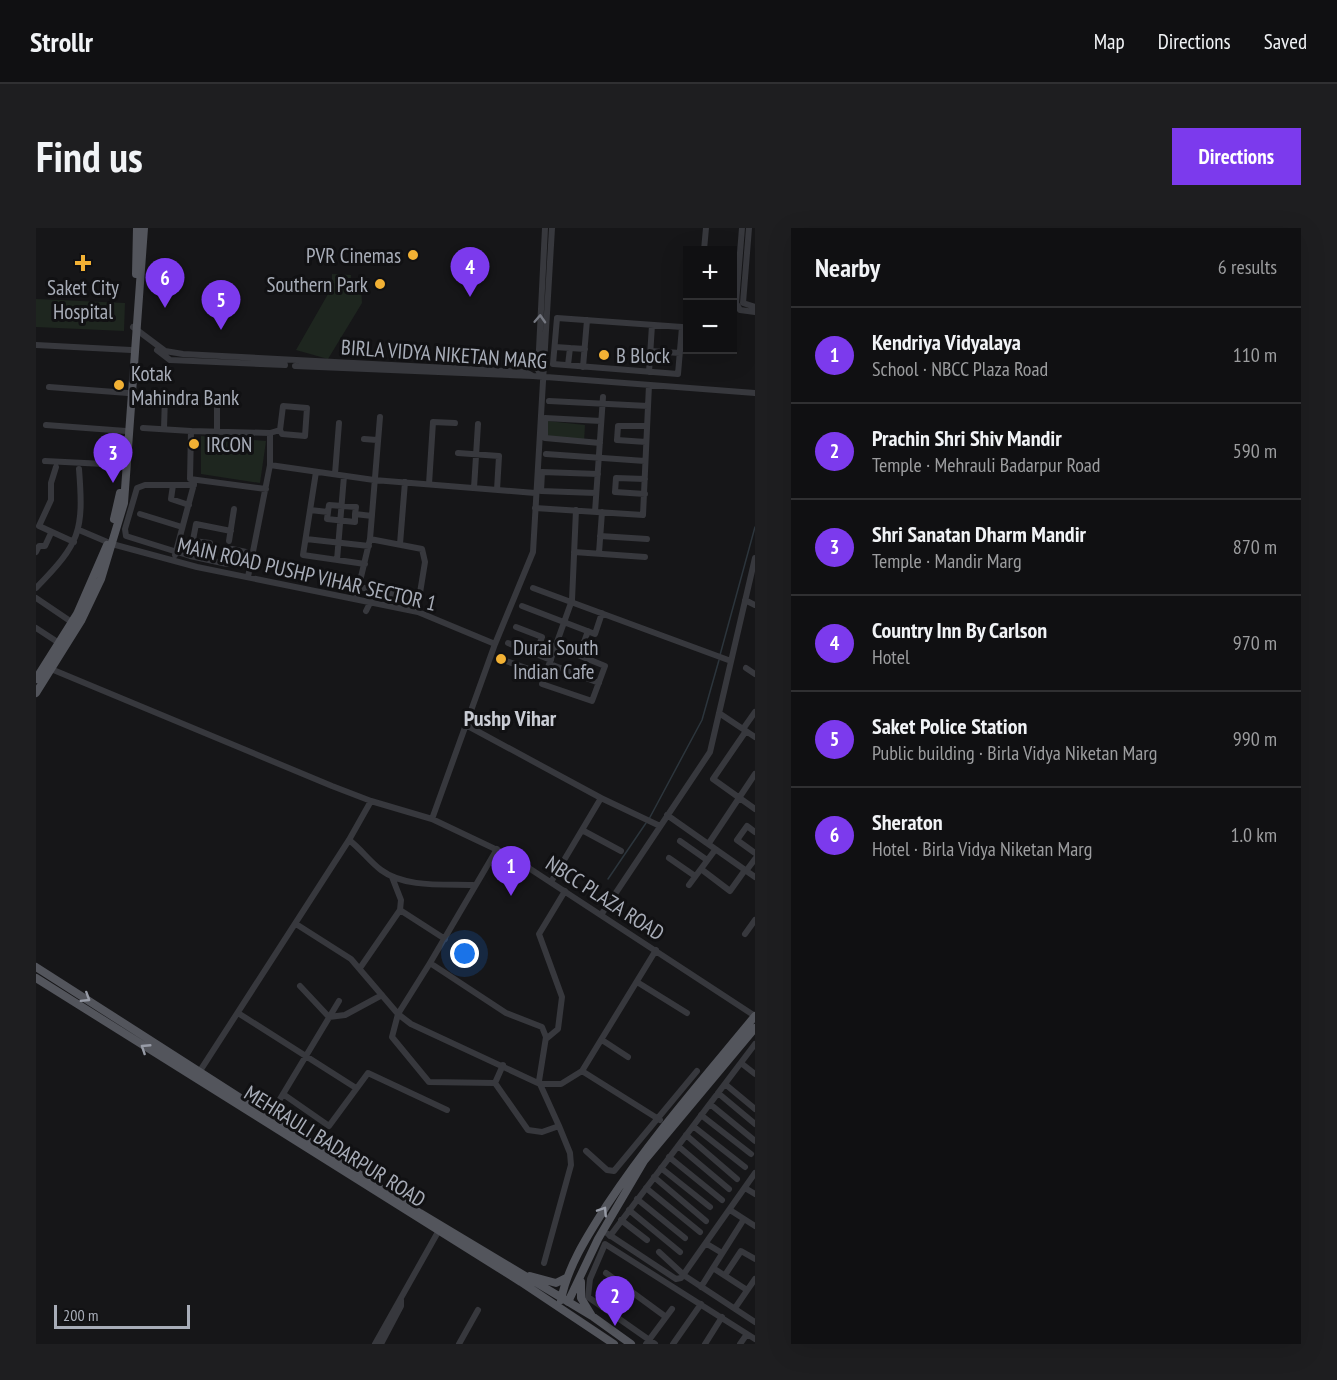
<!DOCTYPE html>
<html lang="en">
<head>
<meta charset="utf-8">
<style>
  :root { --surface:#101012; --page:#1e1e20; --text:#f1f3f6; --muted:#9c9d9f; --line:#303032; --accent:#7c3aed }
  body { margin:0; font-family:"PT Sans Narrow",sans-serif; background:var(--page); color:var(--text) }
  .controls { position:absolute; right:18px; top:18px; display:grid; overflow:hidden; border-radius:0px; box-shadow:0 6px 24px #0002 }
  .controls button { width:54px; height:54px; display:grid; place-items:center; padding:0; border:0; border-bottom:2px solid var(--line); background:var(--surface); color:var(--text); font:30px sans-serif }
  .scale { position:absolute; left:18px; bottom:15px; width:136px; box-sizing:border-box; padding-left:6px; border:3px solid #a8adb8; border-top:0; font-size:16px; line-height:21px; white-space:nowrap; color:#a8adb8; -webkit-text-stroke:4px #111113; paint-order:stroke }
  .you { position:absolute; left:429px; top:726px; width:21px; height:21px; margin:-15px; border:4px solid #fff; border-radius:50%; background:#1a73e8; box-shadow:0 0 0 9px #1a73e833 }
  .badge { display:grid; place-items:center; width:39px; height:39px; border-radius:50%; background:var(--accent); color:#fff; font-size:20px; font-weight:700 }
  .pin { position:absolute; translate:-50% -50px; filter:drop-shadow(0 2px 3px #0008) }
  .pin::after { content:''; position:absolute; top:32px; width:21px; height:18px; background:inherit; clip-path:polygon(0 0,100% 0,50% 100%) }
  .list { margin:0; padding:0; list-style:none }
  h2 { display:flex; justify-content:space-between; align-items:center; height:78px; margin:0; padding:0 24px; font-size:26px }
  h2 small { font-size:20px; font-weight:400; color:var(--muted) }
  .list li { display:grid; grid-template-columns:39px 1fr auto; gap:18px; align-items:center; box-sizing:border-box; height:96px; padding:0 24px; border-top:2px solid var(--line) }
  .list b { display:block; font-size:22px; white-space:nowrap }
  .list p { margin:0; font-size:20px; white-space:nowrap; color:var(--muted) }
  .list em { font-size:20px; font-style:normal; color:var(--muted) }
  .map { position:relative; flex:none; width:719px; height:1116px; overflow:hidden; border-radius:0px }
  header { display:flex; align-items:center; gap:36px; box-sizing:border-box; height:84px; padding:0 30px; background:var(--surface); border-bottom:2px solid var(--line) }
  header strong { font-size:28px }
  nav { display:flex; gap:33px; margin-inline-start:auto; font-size:21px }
  .intro { display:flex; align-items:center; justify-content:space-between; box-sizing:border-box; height:144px; padding:0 36px }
  h1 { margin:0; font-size:42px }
  .button { padding:15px 27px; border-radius:0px; background:var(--accent); color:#fff; font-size:21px; font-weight:700 }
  main { display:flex; gap:36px; padding:0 36px }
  aside { flex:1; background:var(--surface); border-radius:0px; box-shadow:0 6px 24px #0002 }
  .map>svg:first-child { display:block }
  .green { fill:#1e261f }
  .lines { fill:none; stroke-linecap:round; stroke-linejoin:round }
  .stream { stroke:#2c353c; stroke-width:1.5 }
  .minor { stroke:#37383d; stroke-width:6 }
  .major { stroke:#53555c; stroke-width:8 }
  .oneway { stroke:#757881 }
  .oneway2 { stroke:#979ba6 }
  .poi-dot { fill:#f2b134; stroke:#111113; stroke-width:2 }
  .labels { text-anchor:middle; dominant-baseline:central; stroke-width:6; stroke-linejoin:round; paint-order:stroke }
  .poi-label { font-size:21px; fill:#a8adb8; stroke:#111113; text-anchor:start }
  .street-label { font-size:21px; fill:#a8adb8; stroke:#111113 }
  .neighbourhood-label { font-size:22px; font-weight:bold; fill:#c9ccd4; stroke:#111113 }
</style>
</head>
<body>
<header>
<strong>Strollr</strong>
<nav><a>Map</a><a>Directions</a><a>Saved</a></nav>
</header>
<div class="intro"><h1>Find us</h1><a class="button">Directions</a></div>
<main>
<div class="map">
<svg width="719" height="1116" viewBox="0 0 719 1116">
  <rect width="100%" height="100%" fill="#161618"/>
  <path class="green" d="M296,46L315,47L314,58L325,60L326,75L292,131L260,122L296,59Z
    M0,71L89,75L88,103L0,99Z
    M511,193L549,197L548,214L511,212Z
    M165,208L230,213L224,255L165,246Z"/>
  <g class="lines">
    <path class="stream" d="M684,427L719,299
      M613,591L666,492L683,432
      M572,651L610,595"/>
    <path class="minor" d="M706,0L700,75L704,82L719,84
      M713,0L707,75L719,79
      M668,22L670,0
      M521,90L646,99L642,146L517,136Z
      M97,99L129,123L147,126L490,144L497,148L719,165
      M0,117L95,122
      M519,119L549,121
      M121,122L134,132L249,137
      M614,123L644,125
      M532,137L534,120
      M259,138L497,148
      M547,139L551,92
      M613,144L616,97
      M506,149L502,142L509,0
      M13,159L92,165
      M513,173L612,178
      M10,197L90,203
      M107,200L155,203
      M128,201L129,168
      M181,203V170
      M328,211L341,212
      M610,214L581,212L582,198H611
      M564,215L509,210V190L565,193
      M422,225L463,228L461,262
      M510,226L609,233
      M9,233L88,237
      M234,237L338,252L499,265
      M20,239L15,255V272L3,298L38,314
      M280,244L267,327L329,336
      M299,246L303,195
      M393,256L397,194L419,195
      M137,257L135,271L153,277
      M158,257H109L101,260L89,301L90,308L154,328L160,296L195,303
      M438,260L442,196
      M230,261L154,251L155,203L234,205L244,202L246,206L269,208L271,180L247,178L244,202
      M560,265L505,263L506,244L562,246
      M609,266L579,264L580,250L609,251
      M499,280L607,287L613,157
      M274,282L292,284L293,277L320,279L319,286L336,288
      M292,284L291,291L319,294V286
      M559,284L567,169
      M104,286L146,299
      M43,302L76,316L161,339L382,384L459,416
      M564,308L611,311
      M270,311L333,318
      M157,313L174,315L171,331
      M193,313L198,281
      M364,316L369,254
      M196,321L210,324
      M0,324L3,318H9L15,305
      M538,324L609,329
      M563,325L566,284
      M139,327L158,256
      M154,328L191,336L200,330L203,323
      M301,332L308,248
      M212,349L234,237V205
      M323,359L383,371L389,334L386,321L334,311
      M0,360C44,315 48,304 43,241
      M497,360L695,433
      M0,370L40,397
      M320,370L334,311L344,189
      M709,372L719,377
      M486,378L559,406L566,385
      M330,383L335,373
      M480,399L506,409L500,426
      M0,400L23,415
      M548,414L552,403
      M472,415L515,432
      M520,418L569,438L556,473L506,456L536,372L540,282
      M467,432L510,447
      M514,436L563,455
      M710,440L719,446
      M15,441L296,558L335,573L396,591L476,629L719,788
      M683,485L719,509
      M430,497L565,570L515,654
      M707,501L719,484
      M710,503L677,551L719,581
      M565,570L624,598
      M631,587L719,649
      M396,591L459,416L497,324L516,0
      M546,602L585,623
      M719,604L711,598L701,612L719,625
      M313,612C325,621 333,633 345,642C369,660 408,656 437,657
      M644,613L671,632
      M673,615L719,546
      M633,630L659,648
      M665,641L694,663L709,642
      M710,643L719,631
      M653,657L679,622
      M364,682L409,711
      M565,687L674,524L719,330
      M260,696L315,731L362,786L356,809L393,854L459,855L492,902L506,904L523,898L534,925L535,937L508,1035
      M709,706L719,692
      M394,735L461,621
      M324,740L364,682L365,672L356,649
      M601,754L651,785
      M264,758L293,789L309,787L346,767
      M202,785L320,860
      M510,811L522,801L526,769L503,706L529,663
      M566,812L592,829
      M705,835L719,846
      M546,843L624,892
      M162,846L313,612L335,573
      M459,855L467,837
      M689,856L719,881
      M682,865L719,896
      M247,866L293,898L332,845L411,882
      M674,876L719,913
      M665,887L715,926
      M232,891L303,773
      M523,898L504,856L503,853L510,809L506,799L470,785L394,735L362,786L375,796L504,856H525L546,843L620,722
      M657,898L709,939
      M650,907L701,951
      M642,918L693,961
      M550,923L571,942L578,943L661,843
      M633,929L686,972
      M625,940L674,979
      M618,949L670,993
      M610,960L664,1004
      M709,960L719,966
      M601,971L649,1010
      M593,982L644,1024
      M694,982L719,998
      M585,992L611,1012
      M572,1006L640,1051L645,1050L719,945
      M574,1008L719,816
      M671,1016L686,1025
      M623,1024L649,1048L719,1094
      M677,1040L711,1062
      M570,1045L630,1089
      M689,1047L705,1023L719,1031
      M665,1059L708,991
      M699,1080L719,1051
      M339,1116L402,1004
      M345,1116L365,1078V1072
      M423,1116L442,1082
      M610,1116L636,1081
      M619,1116L552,1069L554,1051L569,1016L719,1111
      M637,1116L665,1076
      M669,1116L686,1089
      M704,1116L711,1106"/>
    <path class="major" d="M100,46L101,0
      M78,291L84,265
      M0,451L41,386L71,317
      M0,465L45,393L65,351L88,275L108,0
      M0,739L384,985L556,1088L595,1116
      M0,750L485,1054L578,1116
      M494,1048L520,1055L530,1050
      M545,1054V1070L556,1088
      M525,1072C532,1037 552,1007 571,977C615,910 668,850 719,788
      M532,1074L562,1011L608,933L719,800"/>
  </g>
  <defs><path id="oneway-chevron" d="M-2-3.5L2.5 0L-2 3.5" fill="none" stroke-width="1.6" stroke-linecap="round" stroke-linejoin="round" transform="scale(1.5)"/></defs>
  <use class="oneway" href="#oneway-chevron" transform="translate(504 91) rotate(-87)"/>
  <g class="oneway2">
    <use href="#oneway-chevron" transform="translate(50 770) rotate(32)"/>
    <use href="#oneway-chevron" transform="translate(109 820) rotate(-147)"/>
    <use href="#oneway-chevron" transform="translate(567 983) rotate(-57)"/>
  </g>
  <g class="poi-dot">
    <circle cx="377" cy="27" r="6"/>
    <path d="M44 26h6v6h6v6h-6v6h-6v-6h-6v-6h6z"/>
    <circle cx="344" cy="56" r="6"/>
    <circle cx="568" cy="127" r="6"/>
    <circle cx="83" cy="157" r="6"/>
    <circle cx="158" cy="216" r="6"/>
    <circle cx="465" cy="431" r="6"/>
  </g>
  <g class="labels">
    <g class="poi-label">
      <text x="365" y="27" text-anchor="end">PVR Cinemas</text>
      <text x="332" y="56" text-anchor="end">Southern Park</text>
      <text x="47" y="59" text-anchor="middle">Saket City<tspan x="47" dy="24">Hospital</tspan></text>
      <text x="580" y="127">B Block</text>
      <text x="95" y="145">Kotak<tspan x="95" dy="24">Mahindra Bank</tspan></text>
      <text x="170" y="216">IRCON</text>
      <text x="477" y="419">Durai South<tspan x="477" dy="24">Indian Cafe</tspan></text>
    </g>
    <g class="street-label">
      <text transform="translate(408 126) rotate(4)">BIRLA VIDYA NIKETAN MARG</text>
      <text transform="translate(271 346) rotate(13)">MAIN ROAD PUSHP VIHAR SECTOR 1</text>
      <text transform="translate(569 670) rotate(33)">NBCC PLAZA ROAD</text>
      <text transform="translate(299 918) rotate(32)">MEHRAULI BADARPUR ROAD</text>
    </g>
    <g class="neighbourhood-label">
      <text x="474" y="490">Pushp Vihar</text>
    </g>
  </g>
</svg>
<div class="controls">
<button>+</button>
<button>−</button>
</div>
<div class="scale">200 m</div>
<div class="you"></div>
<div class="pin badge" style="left:475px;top:668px">1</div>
<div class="pin badge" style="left:579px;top:1098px">2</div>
<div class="pin badge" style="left:77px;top:255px">3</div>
<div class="pin badge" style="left:434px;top:69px">4</div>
<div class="pin badge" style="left:185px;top:102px">5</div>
<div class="pin badge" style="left:129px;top:80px">6</div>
</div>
<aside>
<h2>Nearby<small>6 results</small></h2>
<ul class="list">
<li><span class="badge">1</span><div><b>Kendriya Vidyalaya</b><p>School · NBCC Plaza Road</p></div><em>110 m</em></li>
<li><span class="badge">2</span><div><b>Prachin Shri Shiv Mandir</b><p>Temple · Mehrauli Badarpur Road</p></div><em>590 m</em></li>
<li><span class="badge">3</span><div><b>Shri Sanatan Dharm Mandir</b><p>Temple · Mandir Marg</p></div><em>870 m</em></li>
<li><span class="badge">4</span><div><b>Country Inn By Carlson</b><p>Hotel</p></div><em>970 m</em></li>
<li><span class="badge">5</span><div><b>Saket Police Station</b><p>Public building · Birla Vidya Niketan Marg</p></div><em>990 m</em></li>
<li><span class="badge">6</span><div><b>Sheraton</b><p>Hotel · Birla Vidya Niketan Marg</p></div><em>1.0 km</em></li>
</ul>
</aside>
</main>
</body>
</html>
